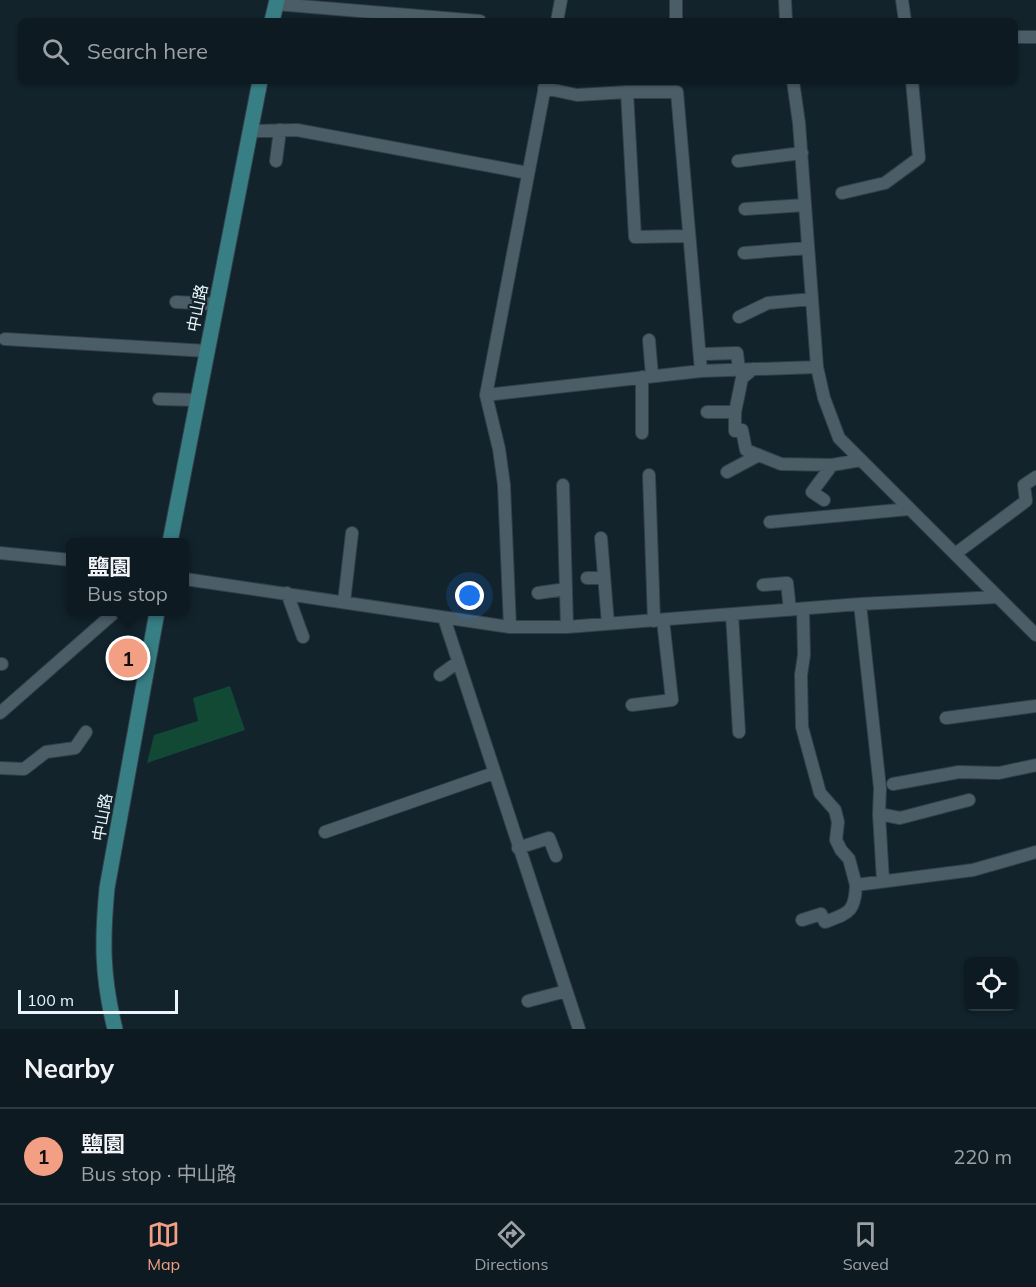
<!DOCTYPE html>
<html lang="en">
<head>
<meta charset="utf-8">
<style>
  :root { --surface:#0e1a21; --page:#17232a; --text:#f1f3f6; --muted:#9ba1a5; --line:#2e383f; --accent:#f39f84 }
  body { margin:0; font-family:Mulish,"Noto Sans TC",sans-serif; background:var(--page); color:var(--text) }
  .controls { position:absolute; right:18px; bottom:18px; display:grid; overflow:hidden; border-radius:9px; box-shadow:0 2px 4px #0004 }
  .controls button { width:54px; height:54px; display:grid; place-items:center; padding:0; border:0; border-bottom:2px solid var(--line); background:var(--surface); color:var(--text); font:30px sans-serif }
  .scale { position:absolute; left:18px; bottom:15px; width:160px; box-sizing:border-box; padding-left:6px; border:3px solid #eaf5fb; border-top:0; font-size:16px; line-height:21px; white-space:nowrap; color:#eaf5fb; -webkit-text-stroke:4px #12232c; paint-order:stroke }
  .you { position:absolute; left:470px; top:596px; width:21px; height:21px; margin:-15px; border:4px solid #fff; border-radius:50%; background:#1a73e8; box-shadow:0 0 0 9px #1a73e833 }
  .badge { display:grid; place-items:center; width:39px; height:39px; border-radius:50%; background:var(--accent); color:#111; font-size:20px; font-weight:700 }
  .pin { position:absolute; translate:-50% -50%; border:3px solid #fff; box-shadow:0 2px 6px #0006 }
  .popup { position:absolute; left:66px; top:538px; width:123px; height:78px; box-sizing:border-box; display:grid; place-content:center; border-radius:9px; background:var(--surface); filter:drop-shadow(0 2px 4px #0005); font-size:20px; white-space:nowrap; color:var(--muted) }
  .popup b { font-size:22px; color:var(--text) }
  .popup::after { content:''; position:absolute; left:50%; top:100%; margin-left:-12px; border:12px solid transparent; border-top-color:var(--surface) }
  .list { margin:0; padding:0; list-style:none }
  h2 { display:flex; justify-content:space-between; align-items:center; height:78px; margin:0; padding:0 24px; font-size:26px }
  h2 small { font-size:20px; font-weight:400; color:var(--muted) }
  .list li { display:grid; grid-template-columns:39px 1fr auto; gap:18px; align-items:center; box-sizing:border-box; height:96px; padding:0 24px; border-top:2px solid var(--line) }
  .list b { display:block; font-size:22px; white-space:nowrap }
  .list p { margin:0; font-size:20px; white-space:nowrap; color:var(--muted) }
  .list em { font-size:20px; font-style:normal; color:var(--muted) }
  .icon { flex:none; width:33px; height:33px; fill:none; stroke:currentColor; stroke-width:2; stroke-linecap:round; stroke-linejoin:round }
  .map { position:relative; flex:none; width:1036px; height:1029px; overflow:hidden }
  .search { position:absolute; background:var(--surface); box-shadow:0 2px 4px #0004; left:18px; right:18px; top:18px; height:66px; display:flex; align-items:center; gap:15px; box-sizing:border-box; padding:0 21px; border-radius:9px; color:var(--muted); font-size:22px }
  .sheet { height:174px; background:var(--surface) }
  nav { display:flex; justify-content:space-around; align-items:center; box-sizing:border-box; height:84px; border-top:2px solid var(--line); background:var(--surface); font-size:16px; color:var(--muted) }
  nav a { display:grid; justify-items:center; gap:3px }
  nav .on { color:var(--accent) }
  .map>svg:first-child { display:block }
  .green { fill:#114935 }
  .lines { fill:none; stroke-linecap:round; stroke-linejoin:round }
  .minor-casing { stroke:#333f47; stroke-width:14 }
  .major-casing { stroke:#333f47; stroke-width:17 }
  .minor { stroke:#4b5e68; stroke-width:12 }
  .major { stroke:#377f85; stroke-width:15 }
  .labels { text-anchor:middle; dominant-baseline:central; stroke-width:4.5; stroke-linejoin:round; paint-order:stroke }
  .street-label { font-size:16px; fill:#eaf5fb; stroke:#12232c }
</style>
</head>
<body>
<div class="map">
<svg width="1036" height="1029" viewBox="0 0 1036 1029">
  <rect width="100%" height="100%" fill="#12232c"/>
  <path class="green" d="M230,686L245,730L147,763L154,735L198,721L193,698Z"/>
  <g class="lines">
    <defs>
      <path id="minor" d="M676,0V21
        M785,0L786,21
        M902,0L905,21
        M276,4L480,21
        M557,21L561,0
        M1015,37H1036
        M793,81L799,123L817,367L824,398L839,438L1036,635
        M544,88L577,95L627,92H677L701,371
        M627,92L635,237L688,236
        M250,131L297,130L528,173
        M276,161L280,130
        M738,161L802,153
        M842,193L885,183L919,158L912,81
        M745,209L805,205
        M744,253L808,248
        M176,302L216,304
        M739,317L768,303L812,299
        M5,339L207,351
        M649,340L652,376
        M706,354L737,353L739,370
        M753,369L742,378L735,412V431L742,430L746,450L781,464L832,465L861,460
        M642,377V433
        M486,395L701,371L817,367
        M159,399L197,400
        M707,412H735
        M727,472L759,455
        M649,475L654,621
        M563,485L567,627
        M824,500L812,492L832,465
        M770,522L909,509
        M601,538L608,624
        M0,553L71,560
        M955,554L1026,501L1024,485L1036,477
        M587,578H604
        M185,579L510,627H567L860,604L998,597
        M763,585L787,583L790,610
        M287,593L303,637
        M538,593L566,589
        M344,602L352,533
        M860,604L880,788L879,814L883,881
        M803,609L804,655L801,675L802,727L820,793L835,810L838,822L836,840L841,850L849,859L856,885L973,870L1036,852
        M732,614L739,732
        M444,618L579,1029
        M510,627L504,485L499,449L486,395L546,81
        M0,664H2
        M440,675L458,662
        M632,705L672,700L663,620
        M0,713L115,612
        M946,718L1036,706
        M0,768L24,769L46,752L75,748L86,732
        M893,784L959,772L999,773L1036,765
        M879,814L900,818L969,800
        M325,832L494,773
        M518,848L549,838L556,856
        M802,920L821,914L825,922C849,913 855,912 856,885
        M528,1001L566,991"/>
      <path id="major" d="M272,21L277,0
        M170,542L260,81
        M115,1029C102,977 102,941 107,888L157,612"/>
    </defs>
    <use href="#minor" class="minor-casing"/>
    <use href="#major" class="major-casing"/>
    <use href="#minor" class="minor"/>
    <use href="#major" class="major"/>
  </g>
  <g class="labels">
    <g class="street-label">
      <text transform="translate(197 308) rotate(-79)">中山路</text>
      <text transform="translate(102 817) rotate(-80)">中山路</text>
    </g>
  </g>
</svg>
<div class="controls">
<button><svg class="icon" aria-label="locate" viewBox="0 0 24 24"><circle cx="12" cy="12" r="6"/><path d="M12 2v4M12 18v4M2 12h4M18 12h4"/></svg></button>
</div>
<div class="scale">100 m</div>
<div class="you"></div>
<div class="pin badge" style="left:128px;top:658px">1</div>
<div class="popup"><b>鹽園</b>Bus stop</div>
<div class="search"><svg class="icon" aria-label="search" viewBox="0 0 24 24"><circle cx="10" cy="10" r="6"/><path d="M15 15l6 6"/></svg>Search here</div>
</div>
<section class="sheet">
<h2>Nearby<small></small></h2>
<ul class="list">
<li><span class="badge">1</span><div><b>鹽園</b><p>Bus stop · 中山路</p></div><em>220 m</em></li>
</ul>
</section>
<nav>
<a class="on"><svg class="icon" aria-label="map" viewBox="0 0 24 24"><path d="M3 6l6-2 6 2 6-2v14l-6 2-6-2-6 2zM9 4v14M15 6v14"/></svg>Map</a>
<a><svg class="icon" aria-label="directions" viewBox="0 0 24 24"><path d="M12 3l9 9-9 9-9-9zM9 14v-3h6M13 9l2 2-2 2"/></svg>Directions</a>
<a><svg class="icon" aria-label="saved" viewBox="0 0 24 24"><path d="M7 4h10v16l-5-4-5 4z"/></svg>Saved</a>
</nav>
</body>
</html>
